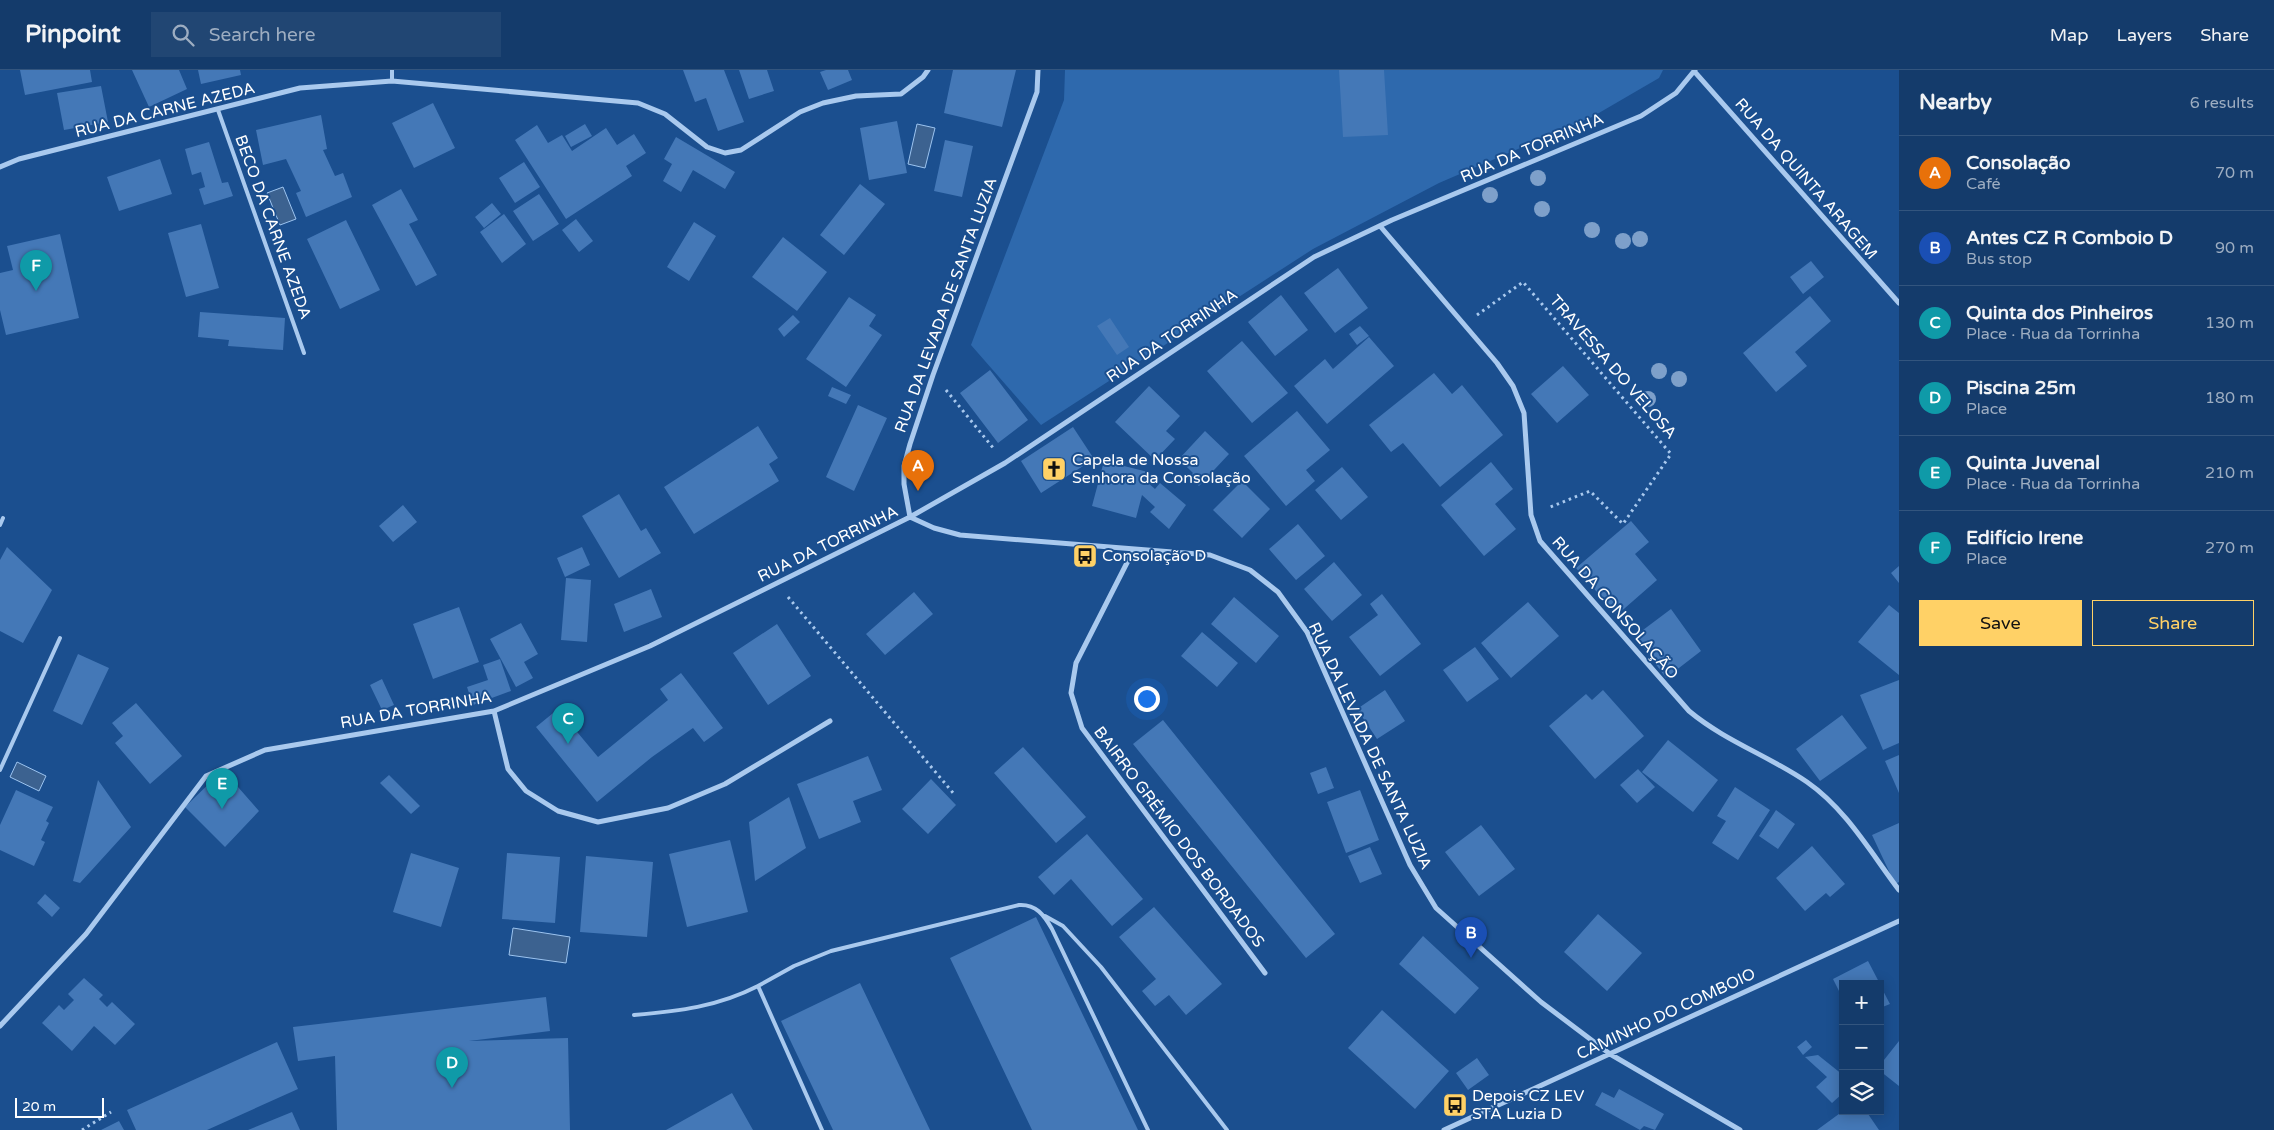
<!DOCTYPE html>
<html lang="en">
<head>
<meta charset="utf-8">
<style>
  :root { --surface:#143b6b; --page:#214673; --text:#f1f3f6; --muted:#9dadc1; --line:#33557e; --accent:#ffd166 }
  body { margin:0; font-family:"Varela Round",sans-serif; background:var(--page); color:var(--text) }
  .controls { position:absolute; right:15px; bottom:15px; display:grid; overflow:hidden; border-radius:0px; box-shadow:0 2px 12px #0003 }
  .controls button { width:45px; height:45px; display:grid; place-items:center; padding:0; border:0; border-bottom:1px solid var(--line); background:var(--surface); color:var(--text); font:25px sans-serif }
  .scale { position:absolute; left:15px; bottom:12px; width:89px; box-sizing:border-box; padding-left:5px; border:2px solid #fff; border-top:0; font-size:14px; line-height:18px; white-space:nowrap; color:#fff; -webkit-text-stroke:4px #1b4f8f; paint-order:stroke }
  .you { position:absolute; left:1146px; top:628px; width:18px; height:18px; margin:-12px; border:4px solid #fff; border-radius:50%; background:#1a73e8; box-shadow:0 0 0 8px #1a73e833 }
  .badge { display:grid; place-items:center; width:32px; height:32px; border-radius:50%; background:var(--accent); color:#fff; font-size:16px; font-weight:700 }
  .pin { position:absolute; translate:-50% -41px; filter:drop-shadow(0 1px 2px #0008) }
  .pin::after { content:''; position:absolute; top:26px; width:18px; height:15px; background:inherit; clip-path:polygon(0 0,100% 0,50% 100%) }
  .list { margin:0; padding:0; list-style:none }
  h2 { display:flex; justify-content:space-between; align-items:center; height:65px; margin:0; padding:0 20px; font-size:21px }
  h2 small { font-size:16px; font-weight:400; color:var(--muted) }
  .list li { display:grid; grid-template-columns:32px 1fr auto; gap:15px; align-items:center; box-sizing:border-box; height:75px; padding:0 20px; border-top:1px solid var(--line) }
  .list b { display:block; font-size:19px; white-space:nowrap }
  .list p { margin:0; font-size:16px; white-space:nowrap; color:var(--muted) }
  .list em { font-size:16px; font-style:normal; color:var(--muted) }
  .actions { display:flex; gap:10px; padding:15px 20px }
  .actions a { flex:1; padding:11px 0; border:1px solid var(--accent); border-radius:0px; text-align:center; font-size:18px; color:var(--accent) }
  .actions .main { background:var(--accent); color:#111 }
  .icon { flex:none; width:28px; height:28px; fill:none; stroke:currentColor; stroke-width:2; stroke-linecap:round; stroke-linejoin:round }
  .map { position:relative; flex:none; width:1899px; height:1060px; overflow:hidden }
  header { display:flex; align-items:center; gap:30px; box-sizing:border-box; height:70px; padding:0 25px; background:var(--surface); border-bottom:1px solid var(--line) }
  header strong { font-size:24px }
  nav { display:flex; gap:28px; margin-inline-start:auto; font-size:18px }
  .search { width:350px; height:45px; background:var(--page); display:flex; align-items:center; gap:12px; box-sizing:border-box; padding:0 18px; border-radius:0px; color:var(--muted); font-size:19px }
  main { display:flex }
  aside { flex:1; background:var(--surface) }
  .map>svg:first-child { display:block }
  .green { fill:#2e69ad }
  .water { fill:#3c6290; stroke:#9cc4f0 }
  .building { fill:#4478b7 }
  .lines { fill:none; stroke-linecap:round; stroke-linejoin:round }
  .path { stroke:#a9c9ee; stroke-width:3; stroke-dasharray:2.5 4; stroke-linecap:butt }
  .service { stroke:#a9c9ee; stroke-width:4 }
  .minor { stroke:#a9c9ee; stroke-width:5 }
  .tree { fill:#7ea0ca }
  .labels { text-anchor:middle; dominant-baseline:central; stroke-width:4; stroke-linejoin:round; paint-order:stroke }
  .street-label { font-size:16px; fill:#fff; stroke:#1b4f8f }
  .poi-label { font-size:16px; fill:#fff; stroke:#1b4f8f; text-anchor:start }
</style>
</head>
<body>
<header>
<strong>Pinpoint</strong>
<div class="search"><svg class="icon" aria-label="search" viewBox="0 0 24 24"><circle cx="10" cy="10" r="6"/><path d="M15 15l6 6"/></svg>Search here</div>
<nav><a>Map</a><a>Layers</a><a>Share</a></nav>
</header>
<main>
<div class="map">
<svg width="1899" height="1060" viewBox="0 0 1899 1060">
  <rect width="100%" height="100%" fill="#1b4f8f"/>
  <path class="green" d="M1065,0H1663L1659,8L1592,47L1439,113L1313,179L1041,355L971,275L1064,30Z"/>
  <path class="water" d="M917,54L935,58L925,98L908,94Z
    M283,117L296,149L280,155L267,123Z
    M17,692L46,706L39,721L10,707Z
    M513,858L570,867L566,893L509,885Z"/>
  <path class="building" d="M20,0H90L92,12L25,25Z
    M132,0H179L187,19L149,37Z
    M198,0H240L241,5L201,14Z
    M683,0H724L744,52L718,61L706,28L695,32Z
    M739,0H767L774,21L749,29Z
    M826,0H848L852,10L828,20L820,2Z
    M953,0H1016L1002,57L944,43Z
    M1339,0H1384L1388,65L1343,67Z
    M101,16L108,52L64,60L57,23Z
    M433,33L455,78L414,98L392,53Z
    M321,45L327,79L323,80L335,106L343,103L352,127L306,147L296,123L301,121L286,89L263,95L256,60Z
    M897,51L907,103L869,110L860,58Z
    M585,54L592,66L571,77L565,66Z
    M537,55L548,73L562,65L572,81L606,58L617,75L634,64L646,83L626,96L632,106L566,149L515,70Z
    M676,67L735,102L725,119L693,100L681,122L663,111L672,94L664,89Z
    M945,70L973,76L962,127L934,121Z
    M209,72L222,113L228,112L233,126L204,135L199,119L205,117L201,102L192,105L185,79Z
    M160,89L172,124L119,141L107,107Z
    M524,92L540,117L515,133L499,108Z
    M860,114L885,134L844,185L820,165Z
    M401,119L418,150L409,154L437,205L416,216L372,135Z
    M539,124L559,154L533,171L513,141Z
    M492,133L501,144L484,158L475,147Z
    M504,144L526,174L502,193L480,162Z
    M576,149L593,171L579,182L562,160Z
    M346,150L380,220L340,239L307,169Z
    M694,152L716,166L689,211L667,197Z
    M201,154L219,218L186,227L168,163Z
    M60,164L79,248L6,265L0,240V203L13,200L7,176Z
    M783,167L827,202L797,241L752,207Z
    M1811,191L1824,207L1803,224L1790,207Z
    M1338,198L1368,238L1335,263L1304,223Z
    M1281,225L1308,260L1275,286L1248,252Z
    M1810,226L1831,251L1795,282L1807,296L1776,322L1743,283Z
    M849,227L876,245L869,256L882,265L846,317L806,289Z
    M200,242L285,248L283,280L228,276L229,270L198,267Z
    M793,245L800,252L784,267L778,259Z
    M1110,248L1129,277L1117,285L1097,256Z
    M1360,256L1369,266L1357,275L1349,264Z
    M1369,267L1394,296L1327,354L1294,316L1325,289L1333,299Z
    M1242,271L1288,323L1252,353L1207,301Z
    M1563,296L1589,325L1557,353L1531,324Z
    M990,300L1028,350L998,373L960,323Z
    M1434,303L1452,324L1462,315L1503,365L1440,417L1403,373L1391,382L1369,355Z
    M1149,316L1180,346L1166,361L1175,369L1155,390L1115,352Z
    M832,317L851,325L846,334L828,326Z
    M858,335L887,348L854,421L826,407Z
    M1297,341L1330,380L1306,400L1315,411L1286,436L1244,386Z
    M758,356L778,388L769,394L779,411L694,464L664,417Z
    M1073,357L1094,389L1041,423L1021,391Z
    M1205,361L1229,384L1199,416L1189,407L1193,403L1179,389Z
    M1104,391L1148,402L1146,411L1155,419L1160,413L1186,435L1169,459L1150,442L1155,437L1142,425L1136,448L1092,436Z
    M1491,392L1513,419L1495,434L1516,459L1484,486L1441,435Z
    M1342,397L1368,427L1341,450L1315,420Z
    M1242,411L1270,439L1242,468L1213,440Z
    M619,424L641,461L646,458L661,483L619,508L582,446Z
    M403,435L417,452L393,472L379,456Z
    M1631,451L1649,472L1635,484L1657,510L1617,545L1576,498Z
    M1298,454L1325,486L1296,510L1269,479Z
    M7,477L52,520L23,573L0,561V490Z
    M582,477L590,495L565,507L557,488Z
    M1334,492L1362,525L1332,551L1304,519Z
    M1899,496V513L1891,503Z
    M566,508L591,510L587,572L561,570Z
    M651,519L662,547L624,562L614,534Z
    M914,522L933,544L885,585L866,564Z
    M1382,524L1421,574L1380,606L1349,567L1378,545L1370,534Z
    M1234,527L1279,566L1256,593L1211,554Z
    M1528,532L1559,566L1511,608L1481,573Z
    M1889,535L1899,543V605L1858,572Z
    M459,537L479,592L433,609L413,554Z
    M1671,539L1701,581L1666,608L1635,566Z
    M521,553L538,584L524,592L533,608L516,617L490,569Z
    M777,554L811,606L768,635L733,583Z
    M1202,562L1238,593L1217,617L1181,586Z
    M1475,577L1499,609L1467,632L1443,600Z
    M78,584L109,598L82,655L53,641Z
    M500,589L511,621L473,635L467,617L488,610L483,595Z
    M681,603L723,658L704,672L693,658L652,687L597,732L536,657L558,639L598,687L668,630L660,619Z
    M382,609L394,635L382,640L370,615Z
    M1899,610V673L1883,680L1860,625Z
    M1385,620L1405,651L1377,669L1357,639Z
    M1603,620L1644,666L1595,709L1549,656L1586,624L1592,630Z
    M136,633L182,686L150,714L115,673L123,666L112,653Z
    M1842,645L1867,678L1820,711L1796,679Z
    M1163,650L1335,864L1306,888L1133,674Z
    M1668,670L1718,710L1693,742L1642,702Z
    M1023,677L1086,747L1056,773L994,703Z
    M1899,685V723L1885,691Z
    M868,686L882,720L853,731L861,752L819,769L797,714Z
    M1326,697L1334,718L1318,724L1310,703Z
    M1638,699L1655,717L1637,733L1620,715Z
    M223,700L259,741L225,777L185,737Z
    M389,705L420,736L411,744L380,713Z
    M931,709L956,735L928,764L902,739Z
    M98,710L131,757L80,813L73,811Z
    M1735,717L1770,740L1738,790L1712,773L1726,751L1717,746Z
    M16,720L53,737L46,751L49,753L41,770L45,772L34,796L0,780V755Z
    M1360,720L1379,770L1346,783L1327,732Z
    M789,727L806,778L755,811L749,752Z
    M1776,740L1795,754L1778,779L1759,766Z
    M1899,753V812L1895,814L1872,765Z
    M1481,755L1515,799L1479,826L1445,782Z
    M1087,764L1143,829L1112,856L1071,809L1054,825L1038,807Z
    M730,770L748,842L687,857L669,784Z
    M1812,776L1845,814L1830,827L1826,823L1805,841L1776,808Z
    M1370,777L1382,804L1360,813L1348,786Z
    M411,783L459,798L441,857L393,842Z
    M507,783L560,787L555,853L502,849Z
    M586,786L653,792L647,867L580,862Z
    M45,824L60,838L52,847L37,833Z
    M1154,837L1222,914L1186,945L1169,925L1155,936L1142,921L1156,909L1119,867Z
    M1598,844L1642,883L1607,921L1564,882Z
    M1036,847L1138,1060H1032L950,888Z
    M1423,866L1479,918L1455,944L1399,894Z
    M1868,891L1880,914H1843V929L1833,909Z
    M84,908L103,925L99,929L107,937L112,932L135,954L115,975L94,956L72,981L42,953L59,935L64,940L74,930L68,924Z
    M860,913L930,1060H833L781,951Z
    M1880,915L1890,934L1880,938Z
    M546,927L550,961L469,971L568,968L570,1060H337L335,986L298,991L293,957Z
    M1382,940L1449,1001L1415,1039L1348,978Z
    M1806,970L1812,977L1803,985L1797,977Z
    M1899,971V1016L1880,1001V995Z
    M277,972L298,1019L207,1060H136L127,1040Z
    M1818,985L1843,1005V1023L1832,1033L1816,1017L1827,1007L1805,987Z
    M1477,988L1489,1005L1468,1020L1456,1003Z
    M1619,1019L1664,1044L1655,1060L1644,1056L1640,1060L1595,1035L1602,1022L1614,1028Z
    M732,1023L753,1060H666Z
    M1843,1041L1845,1043L1858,1041L1861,1045L1866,1041L1879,1060H1817Z
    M292,1042L300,1060H248Z
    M119,1051L124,1060H101Z"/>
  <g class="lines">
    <path class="path" d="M1477,245L1523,212L1671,384L1623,454L1590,421L1548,438
      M946,320L994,379
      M788,527L954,724
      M82,1060L111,1042"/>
    <path class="service" d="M392,11V0
      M218,40L304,283
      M0,455L3,448
      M0,700L60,568
      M1045,846L1063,856L1101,897L1227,1060
      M758,916L794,896L831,881L1019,835C1036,834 1044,845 1052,859L1148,1060
      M634,945C679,941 717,937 758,916L822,1060"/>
    <path class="minor" d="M1038,0L1037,22L933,305L910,374L904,396V414L910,447L934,458L960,465L1210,485L1250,500L1278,522L1307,562L1410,795L1436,838L1541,932L1610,984L1740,1060
      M1694,1L1899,233
      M0,97L19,89L300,18L392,11L638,33L665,44L707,77L725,83L741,80L800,42L823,33L856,26L901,24L923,7L928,0
      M1380,156L1497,293L1513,316L1524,343L1531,445L1540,471L1689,641C1725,671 1769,686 1807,712C1846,739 1871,783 1899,820
      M1134,479L1076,593L1071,623L1082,658L1265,903
      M494,641L508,699L526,721L558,741L598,752L668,738L725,714L830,651
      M0,956L86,864L206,706L265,680L494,641L650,576L910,447L1005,393L1314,187L1392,150L1641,46L1676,23L1695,0
      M1444,1060L1899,851"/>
  </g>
  <g class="tree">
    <circle cx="1538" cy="108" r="8"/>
    <circle cx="1490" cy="125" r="8"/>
    <circle cx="1542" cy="139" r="8"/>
    <circle cx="1592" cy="160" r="8"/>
    <circle cx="1640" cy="169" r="8"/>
    <circle cx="1623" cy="171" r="8"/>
    <circle cx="1659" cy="301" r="8"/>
    <circle cx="1679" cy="309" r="8"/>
    <circle cx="1648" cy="329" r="8"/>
  </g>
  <defs>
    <symbol id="church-square" viewBox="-11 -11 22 22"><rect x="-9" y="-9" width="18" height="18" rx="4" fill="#ffd166" stroke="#1b4f8f"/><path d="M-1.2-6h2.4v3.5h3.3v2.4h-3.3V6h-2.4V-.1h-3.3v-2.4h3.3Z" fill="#111"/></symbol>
    <symbol id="bus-square" viewBox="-11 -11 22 22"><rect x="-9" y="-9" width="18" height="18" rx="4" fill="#ffd166" stroke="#1b4f8f"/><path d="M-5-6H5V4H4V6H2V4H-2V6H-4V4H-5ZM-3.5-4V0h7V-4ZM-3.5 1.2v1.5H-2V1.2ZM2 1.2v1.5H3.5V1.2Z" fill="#111"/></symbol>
  </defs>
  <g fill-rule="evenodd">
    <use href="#church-square" x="1040" y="385" width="28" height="28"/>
    <use href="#bus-square" x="1071" y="472" width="28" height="28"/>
    <use href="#bus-square" x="1441" y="1021" width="28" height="28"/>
  </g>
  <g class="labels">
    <g class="street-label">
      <text transform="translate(165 40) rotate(-14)">RUA DA CARNE AZEDA</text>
      <text transform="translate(1532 78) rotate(-23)">RUA DA TORRINHA</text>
      <text transform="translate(1806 109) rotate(49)">RUA DA QUINTA ARAGEM</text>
      <text transform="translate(273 157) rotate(70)">BECO DA CARNE AZEDA</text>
      <text transform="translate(946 235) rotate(-70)">RUA DA LEVADA DE SANTA LUZIA</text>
      <text transform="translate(1172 266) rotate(-34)">RUA DA TORRINHA</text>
      <text transform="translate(1613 297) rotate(49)">TRAVESSA DO VELOSA</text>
      <text transform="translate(828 474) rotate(-26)">RUA DA TORRINHA</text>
      <text transform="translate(1615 538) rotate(49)">RUA DA CONSOLAÇÃO</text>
      <text transform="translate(416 640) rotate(-10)">RUA DA TORRINHA</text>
      <text transform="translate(1370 676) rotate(65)">RUA DA LEVADA DE SANTA LUZIA</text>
      <text transform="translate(1179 767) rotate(53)">BAIRRO GRÉMIO DOS BORDADOS</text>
      <text transform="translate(1666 944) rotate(-25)">CAMINHO DO COMBOIO</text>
    </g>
    <g class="poi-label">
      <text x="1072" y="390">Capela de Nossa<tspan x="1072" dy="18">Senhora da Consolação</tspan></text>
      <text x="1102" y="486">Consolação D</text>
      <text x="1472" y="1026">Depois CZ LEV<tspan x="1472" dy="18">STA Luzia D</tspan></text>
    </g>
  </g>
</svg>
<div class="controls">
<button>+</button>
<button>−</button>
<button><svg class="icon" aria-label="layers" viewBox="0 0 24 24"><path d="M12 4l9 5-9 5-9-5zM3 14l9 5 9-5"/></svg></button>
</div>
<div class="scale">20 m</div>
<div class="you"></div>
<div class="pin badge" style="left:918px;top:421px;background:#e8710a">A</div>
<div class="pin badge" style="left:1471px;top:888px;background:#1a4fb4">B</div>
<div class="pin badge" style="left:568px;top:674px;background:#0f9aa8">C</div>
<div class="pin badge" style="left:452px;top:1018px;background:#0f9aa8">D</div>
<div class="pin badge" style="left:222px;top:739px;background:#0f9aa8">E</div>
<div class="pin badge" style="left:36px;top:221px;background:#0f9aa8">F</div>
</div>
<aside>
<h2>Nearby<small>6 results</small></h2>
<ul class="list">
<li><span class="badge" style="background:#e8710a">A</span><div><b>Consolação</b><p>Café</p></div><em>70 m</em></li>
<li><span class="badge" style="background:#1a4fb4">B</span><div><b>Antes CZ R Comboio D</b><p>Bus stop</p></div><em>90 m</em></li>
<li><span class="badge" style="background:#0f9aa8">C</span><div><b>Quinta dos Pinheiros</b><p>Place · Rua da Torrinha</p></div><em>130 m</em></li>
<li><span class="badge" style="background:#0f9aa8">D</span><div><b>Piscina 25m</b><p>Place</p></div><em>180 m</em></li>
<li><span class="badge" style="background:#0f9aa8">E</span><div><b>Quinta Juvenal</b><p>Place · Rua da Torrinha</p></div><em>210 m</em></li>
<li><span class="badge" style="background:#0f9aa8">F</span><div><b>Edifício Irene</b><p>Place</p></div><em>270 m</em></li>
</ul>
<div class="actions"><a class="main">Save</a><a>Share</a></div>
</aside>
</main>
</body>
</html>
